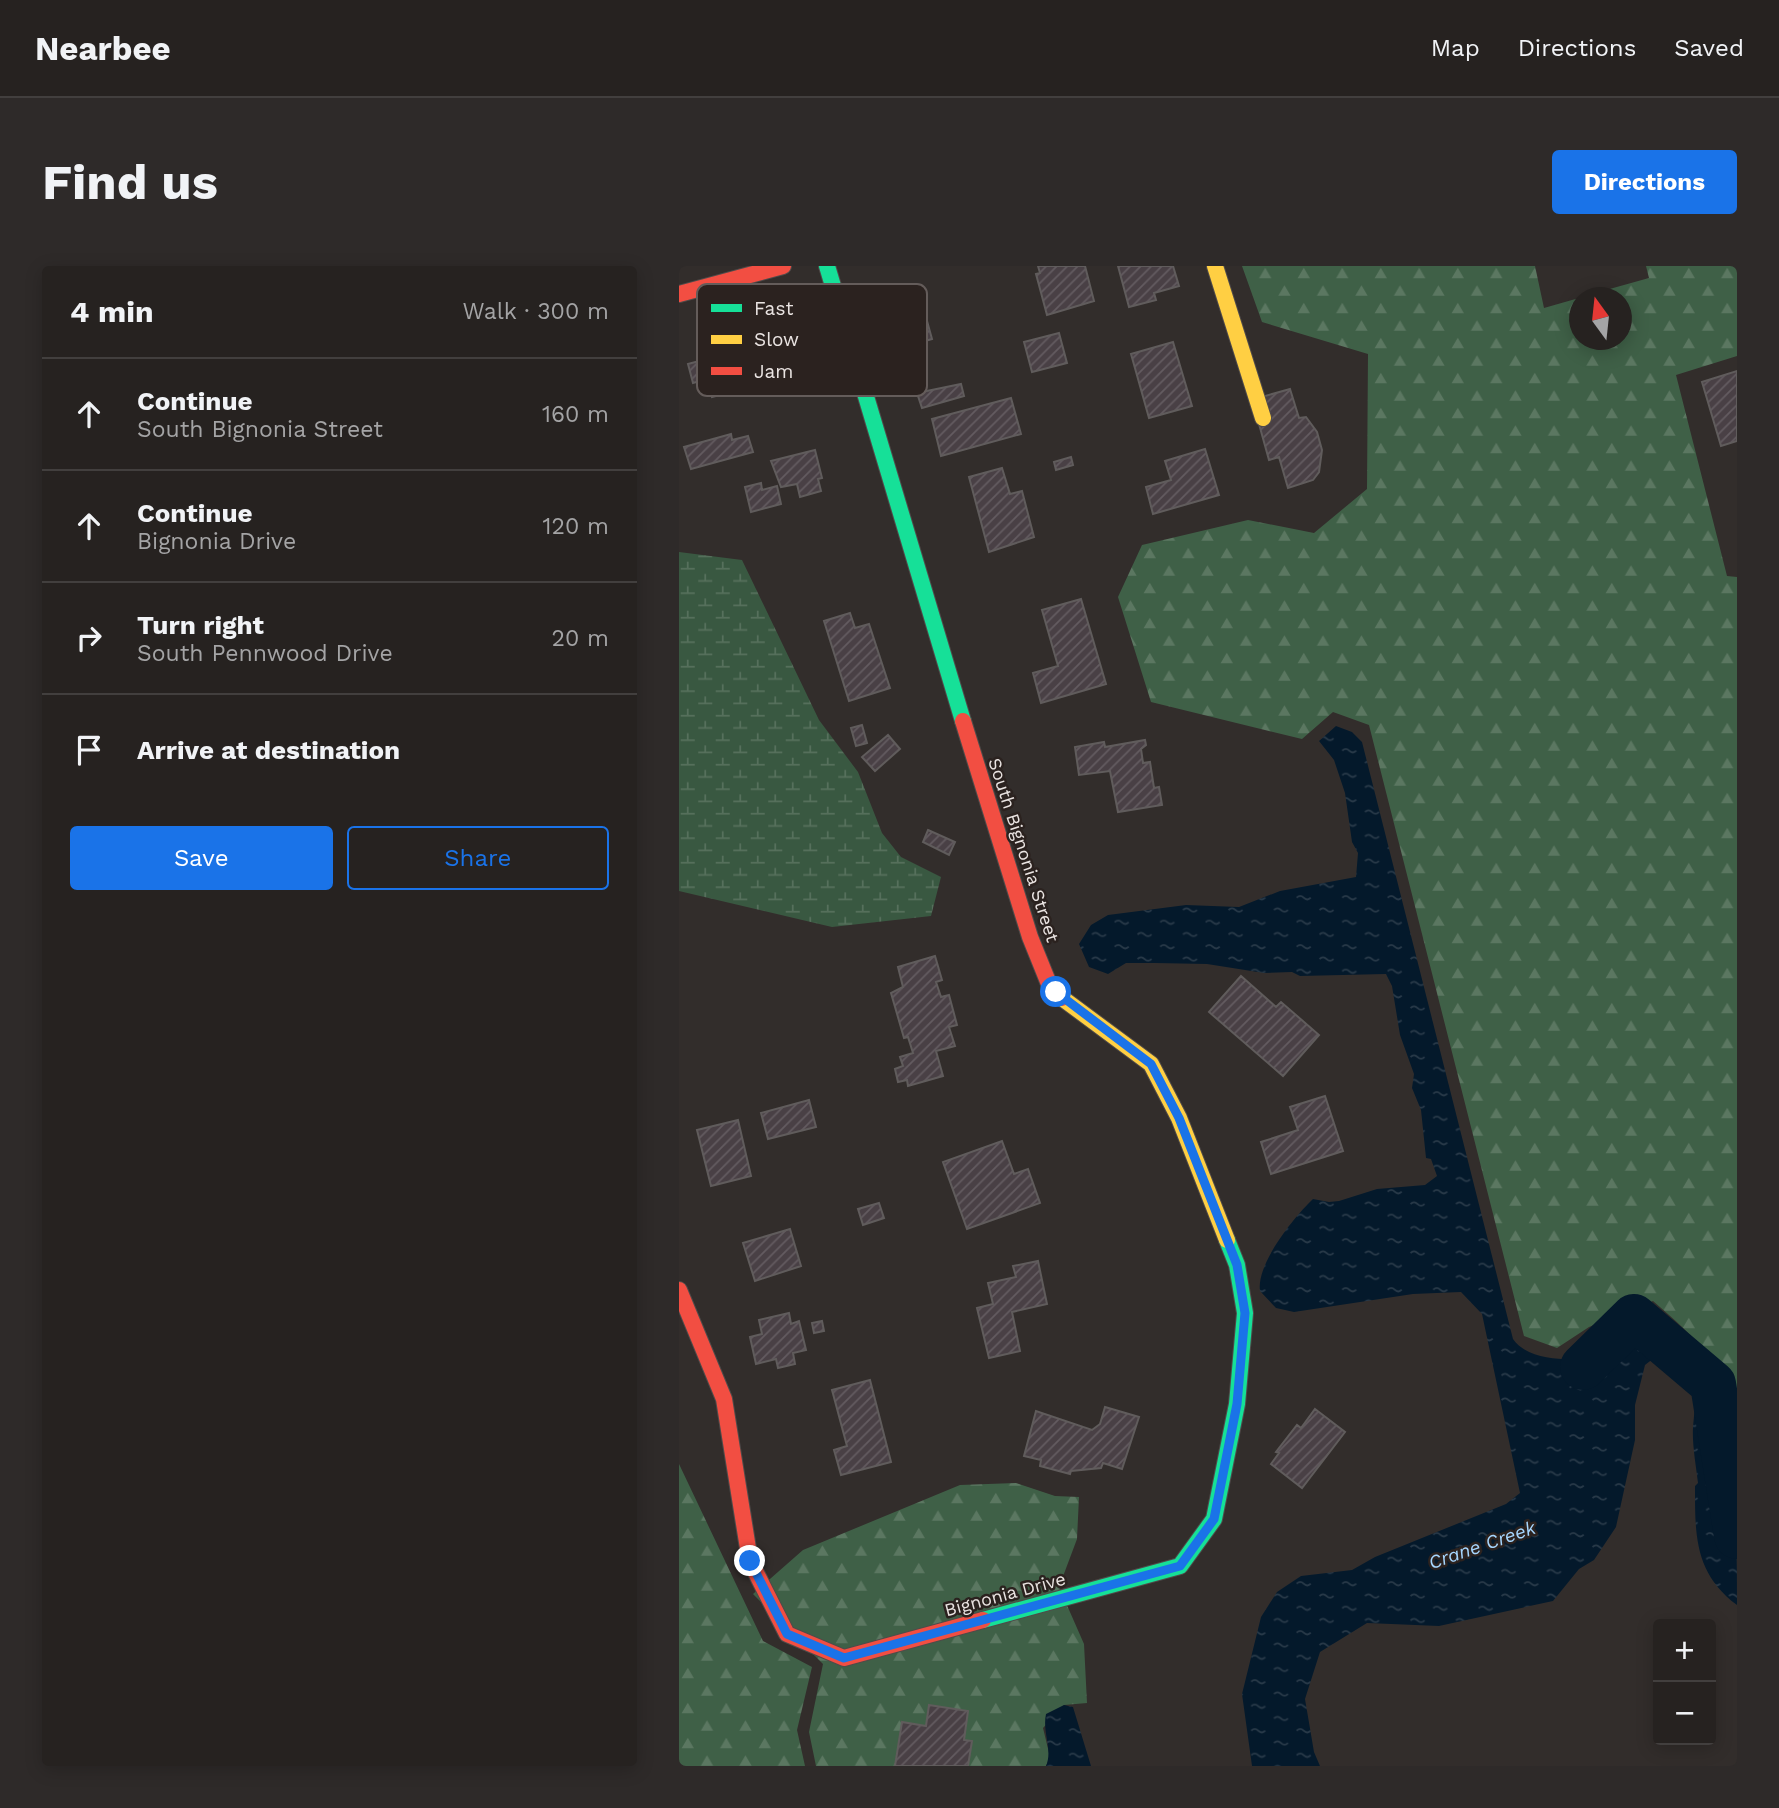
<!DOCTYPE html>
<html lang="en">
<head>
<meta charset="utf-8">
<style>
  :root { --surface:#262220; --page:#2e2a29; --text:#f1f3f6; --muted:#a4a4a5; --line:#423f3e; --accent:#1a73e8 }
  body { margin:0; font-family:"Work Sans",sans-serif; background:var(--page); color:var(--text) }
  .controls { position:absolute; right:21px; bottom:21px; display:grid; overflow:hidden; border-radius:7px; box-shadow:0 4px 18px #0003 }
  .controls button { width:63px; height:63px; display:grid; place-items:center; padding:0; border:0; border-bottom:2px solid var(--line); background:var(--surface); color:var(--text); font:35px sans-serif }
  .compass { position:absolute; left:890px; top:21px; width:63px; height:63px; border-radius:50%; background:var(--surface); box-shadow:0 4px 18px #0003; rotate:345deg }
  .stop { position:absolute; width:21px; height:21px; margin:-16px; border:5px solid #1a73e8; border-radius:50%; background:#fff }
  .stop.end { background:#1a73e8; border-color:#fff; box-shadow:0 2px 7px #0008 }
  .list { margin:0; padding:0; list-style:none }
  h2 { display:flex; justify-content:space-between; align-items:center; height:91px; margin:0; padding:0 28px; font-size:30px }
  h2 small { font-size:23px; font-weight:400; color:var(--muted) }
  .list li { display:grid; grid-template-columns:46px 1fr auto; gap:21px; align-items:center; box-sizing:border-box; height:112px; padding:0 28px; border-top:2px solid var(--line) }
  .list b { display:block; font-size:26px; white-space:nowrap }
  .list p { margin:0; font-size:23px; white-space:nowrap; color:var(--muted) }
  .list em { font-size:23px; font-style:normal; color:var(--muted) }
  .actions { display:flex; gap:14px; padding:21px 28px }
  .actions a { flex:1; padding:16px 0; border:2px solid var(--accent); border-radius:7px; text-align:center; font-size:24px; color:var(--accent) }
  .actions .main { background:var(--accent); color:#fff }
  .icon { flex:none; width:38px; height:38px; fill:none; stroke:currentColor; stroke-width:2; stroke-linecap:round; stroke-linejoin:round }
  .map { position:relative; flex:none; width:1058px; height:1500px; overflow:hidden; border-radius:7px }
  header { display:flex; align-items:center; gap:42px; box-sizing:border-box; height:98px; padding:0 35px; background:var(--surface); border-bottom:2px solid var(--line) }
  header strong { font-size:33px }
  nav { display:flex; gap:38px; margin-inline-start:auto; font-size:24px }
  .intro { display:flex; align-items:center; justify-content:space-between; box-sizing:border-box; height:168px; padding:0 42px }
  h1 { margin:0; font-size:49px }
  .button { padding:18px 32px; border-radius:7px; background:var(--accent); color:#fff; font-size:24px; font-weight:700 }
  main { display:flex; gap:42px; padding:0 42px }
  aside { flex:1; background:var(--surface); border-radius:7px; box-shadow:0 4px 18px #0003 }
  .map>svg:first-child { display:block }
  .forest { fill:url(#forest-firs) }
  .wetland { fill:url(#wetland-marsh) }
  .water { fill:url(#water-ripples) }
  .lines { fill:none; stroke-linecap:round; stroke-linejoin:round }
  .river { stroke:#04192b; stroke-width:46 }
  .building { fill:url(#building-hatch); stroke:#605c5c; stroke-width:2 }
  .fast-casing { stroke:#504b4a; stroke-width:18 }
  .slow-casing { stroke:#504b4a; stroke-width:18 }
  .jam-casing { stroke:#504b4a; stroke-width:18 }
  .fast { stroke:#16e098; stroke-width:16 }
  .slow { stroke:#ffcf43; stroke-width:16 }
  .jam { stroke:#f24e42; stroke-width:16 }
  .route { stroke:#1a73e8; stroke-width:9 }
  .labels { text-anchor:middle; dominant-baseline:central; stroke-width:5; stroke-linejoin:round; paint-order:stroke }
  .street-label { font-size:18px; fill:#eae4e2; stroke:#2b221f }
  .water-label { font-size:19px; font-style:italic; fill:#a6d6fe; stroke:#2b221f }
  .key { fill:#2b221f; stroke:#645c5a; stroke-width:2 }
  .key-label { font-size:19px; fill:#eae4e2 }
</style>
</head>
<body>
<header>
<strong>Nearbee</strong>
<nav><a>Map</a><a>Directions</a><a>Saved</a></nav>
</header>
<div class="intro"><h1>Find us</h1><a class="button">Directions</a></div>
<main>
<aside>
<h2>4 min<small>Walk · 300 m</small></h2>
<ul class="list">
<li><svg class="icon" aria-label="ahead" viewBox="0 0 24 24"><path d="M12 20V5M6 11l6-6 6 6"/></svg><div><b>Continue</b><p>South Bignonia Street</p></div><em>160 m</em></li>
<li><svg class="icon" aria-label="ahead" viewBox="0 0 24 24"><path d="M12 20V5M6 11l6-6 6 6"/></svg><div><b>Continue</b><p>Bignonia Drive</p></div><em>120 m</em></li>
<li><svg class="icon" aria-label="right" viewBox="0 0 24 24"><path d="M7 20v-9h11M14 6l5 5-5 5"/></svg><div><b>Turn right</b><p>South Pennwood Drive</p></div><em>20 m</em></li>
<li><svg class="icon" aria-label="arrive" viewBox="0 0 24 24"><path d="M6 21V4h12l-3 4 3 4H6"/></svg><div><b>Arrive at destination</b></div></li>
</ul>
<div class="actions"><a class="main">Save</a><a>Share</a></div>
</aside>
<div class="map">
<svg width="1058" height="1500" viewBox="0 0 1058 1500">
  <defs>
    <pattern id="forest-firs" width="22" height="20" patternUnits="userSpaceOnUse" patternTransform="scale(1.75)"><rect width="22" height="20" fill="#3f6047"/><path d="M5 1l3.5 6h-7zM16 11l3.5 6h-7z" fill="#5b7761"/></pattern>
    <pattern id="wetland-marsh" width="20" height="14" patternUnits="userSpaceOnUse" patternTransform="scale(1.75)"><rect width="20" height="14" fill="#395841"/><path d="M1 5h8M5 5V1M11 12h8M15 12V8" fill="none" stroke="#56705c"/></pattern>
    <pattern id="water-ripples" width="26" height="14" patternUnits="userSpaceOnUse" patternTransform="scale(1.75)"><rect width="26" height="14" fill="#04192b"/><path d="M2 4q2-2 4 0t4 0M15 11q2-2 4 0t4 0" fill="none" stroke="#293a49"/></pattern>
    <pattern id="building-hatch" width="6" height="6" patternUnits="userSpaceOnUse" patternTransform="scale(1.75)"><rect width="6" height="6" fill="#494045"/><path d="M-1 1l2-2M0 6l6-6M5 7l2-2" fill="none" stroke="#635b60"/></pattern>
  </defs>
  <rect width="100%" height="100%" fill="#322d2b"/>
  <path class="forest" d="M563,0H856L865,42L900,32V74H942V32L902,31L970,12L967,0H1058V90L997,109L1048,310L1058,311V1157C1045,1098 1018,1073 974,1035L910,1061L878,1082L845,1070L690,459L654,446L623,473L472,436L439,331L463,279L569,254L635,267L688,223L689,88L583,56Z
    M0,1198L84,1375L133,1401L118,1464L126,1500H0Z
    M337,1217L376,1230L400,1231L398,1273L380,1321L405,1378L408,1437L385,1439L364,1462L371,1491L367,1500H137L130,1466L144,1398L74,1328L124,1284L281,1219Z"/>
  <path class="wetland" d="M0,286L63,294L140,454L179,506L203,567L222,591L262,611L252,650L153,661L0,625Z"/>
  <path class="water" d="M657,460L673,466L683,476L834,1073C848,1093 881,1094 902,1093L924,1068L973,1049C986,1060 1002,1071 1013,1085C1058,1149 1058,1259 1058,1339C1015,1307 1016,1268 1016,1220L1019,1217C1017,1199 1013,1179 1014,1161C1016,1139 1019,1117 1011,1095L998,1089L975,1092L966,1099L956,1139V1174L937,1261L915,1294L900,1303L874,1335L760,1360L688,1357L641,1386L626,1433L635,1486L641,1500H573L563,1428L582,1351L598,1326L622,1310L673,1304L696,1291L827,1238L841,1227L803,1048L782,1026L734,1028L615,1046L597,1042L581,1025C577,998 615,951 634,933L650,936L660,935L698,923L746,919L758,910L752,893L747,892L742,844L733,822L735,808L721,769L713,720L707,708L621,710L613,706L585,707L528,698L475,697H447L429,708L410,701L400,678L412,659L429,649L507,639L560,641L601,625L677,611L679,587L673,576L666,527L655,494L640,475Z
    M385,1439L394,1441L412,1500H367C374,1484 363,1466 367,1448Z"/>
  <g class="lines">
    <path class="river" d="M904,1101L955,1051L1034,1118L1058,1270"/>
  </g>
  <path class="building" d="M359,0H406L415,35L368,49L357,8L361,7Z
    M439,0H494L500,20L475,27L477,34L450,41Z
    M240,26L253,73L225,81L212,34Z
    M380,67L388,97L353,106L345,76Z
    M494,76L513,140L470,152L452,88Z
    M48,77L49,80L62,77L68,101L58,103L64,123L33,131L28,113L14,117L9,98L24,94L22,84Z
    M1058,105V175L1042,180L1023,116Z
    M282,118L285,130L243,142L238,127Z
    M611,123L620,152L627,151L638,166L643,184L640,206L634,214L609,222L600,191L590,194L580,158L586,130Z
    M332,132L342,168L262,190L253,153Z
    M52,168L53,174L69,170L74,186L12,203L5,181Z
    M526,183L540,229L474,248L467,221L492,214L486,195Z
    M136,184L143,212L139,213L142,225L121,231L118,218L102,221L92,195Z
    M392,191L394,199L377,204L375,196Z
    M323,202L331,228L343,225L355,271L310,286L290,211Z
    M82,217L83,224L98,220L102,238L72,246L66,221Z
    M402,333L427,418L362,437L354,407L379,400L363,344Z
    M171,347L176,362L190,358L211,422L170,435L145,355Z
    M183,459L188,477L177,480L172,462Z
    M209,469L221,483L196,505L183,491Z
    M466,474L467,479L462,483L464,497L471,496L475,522L480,521L483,539L439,546L431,505L400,509L396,481L425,476L426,481Z
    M249,564L276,576L270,589L244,576Z
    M256,690L263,714L257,716L262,731L270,729L278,759L270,761L276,780L257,785L264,810L229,820L228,814L219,816L216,803L224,800L221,791L234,787L229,771L225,772L212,727L224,721L219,701Z
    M562,710L597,741L602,736L640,769L604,810L530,746Z
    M646,830L664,885L592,908L582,876L619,864L611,841Z
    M130,834L137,861L89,873L82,847Z
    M59,854L72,910L32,920L18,864Z
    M323,875L335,908L349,903L361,937L288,963L264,896Z
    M200,937L205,952L184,959L179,943Z
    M111,963L122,1000L76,1015L64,977Z
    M359,995L368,1038L333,1046L341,1085L310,1092L298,1042L314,1038L309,1017L337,1011L334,1000Z
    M110,1047L112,1058L120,1055L127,1084L114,1087L116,1098L99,1102L97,1093L77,1098L71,1071L83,1068L80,1054Z
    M143,1055L145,1065L135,1067L133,1057Z
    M191,1114L212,1196L162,1209L155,1184L168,1180L153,1124Z
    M426,1141L460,1151L443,1203L424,1197L422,1202L392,1205L391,1208L361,1200L362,1194L345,1190L357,1145L413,1164L421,1158Z
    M636,1143L666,1166L623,1222L592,1198L600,1187L597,1186L618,1159L622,1162Z
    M250,1439L289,1445L285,1474L293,1475L289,1500H216L223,1456L247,1460Z"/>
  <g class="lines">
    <defs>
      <path id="fast" d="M148,0L284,455
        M304,1354L501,1300L535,1253L558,1138L566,1047L558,999L548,974"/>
      <path id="slow" d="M536,0L584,152
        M383,732L472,798L500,852L548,974"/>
      <path id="jam" d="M0,28L104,0
        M284,455L351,671L372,723L383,732
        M0,1024L45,1133L71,1295L108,1368L165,1392L304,1354"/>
    </defs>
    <use href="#fast" class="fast-casing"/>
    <use href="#slow" class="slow-casing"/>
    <use href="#jam" class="jam-casing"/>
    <use href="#fast" class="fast"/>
    <use href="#slow" class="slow"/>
    <use href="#jam" class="jam"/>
  </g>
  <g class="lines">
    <path class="route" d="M71,1295L108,1368L165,1392L501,1300L535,1253L558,1138L566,1047L558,999L500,852L472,798L377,726"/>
  </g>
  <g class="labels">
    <g class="street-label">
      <text transform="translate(345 584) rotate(72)">South Bignonia Street</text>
      <text transform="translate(326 1328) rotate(-15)">Bignonia Drive</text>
    </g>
    <g class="water-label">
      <text transform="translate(803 1279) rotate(-19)">Crane Creek</text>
    </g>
  </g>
  <rect x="18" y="18" width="230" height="112" rx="10" class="key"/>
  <rect x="32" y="38" width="31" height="8" fill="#16e098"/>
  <rect x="32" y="69" width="31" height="9" fill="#ffcf43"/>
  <rect x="32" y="101" width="31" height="8" fill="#f24e42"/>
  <g class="key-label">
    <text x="75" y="49">Fast</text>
    <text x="75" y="80">Slow</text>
    <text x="75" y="112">Jam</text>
  </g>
</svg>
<div class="controls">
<button>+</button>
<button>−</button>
</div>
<svg class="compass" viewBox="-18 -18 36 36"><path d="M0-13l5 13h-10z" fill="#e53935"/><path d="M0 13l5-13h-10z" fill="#a4a4a5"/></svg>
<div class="stop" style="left:377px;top:726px"></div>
<div class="stop end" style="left:71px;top:1295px"></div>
</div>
</main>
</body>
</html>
